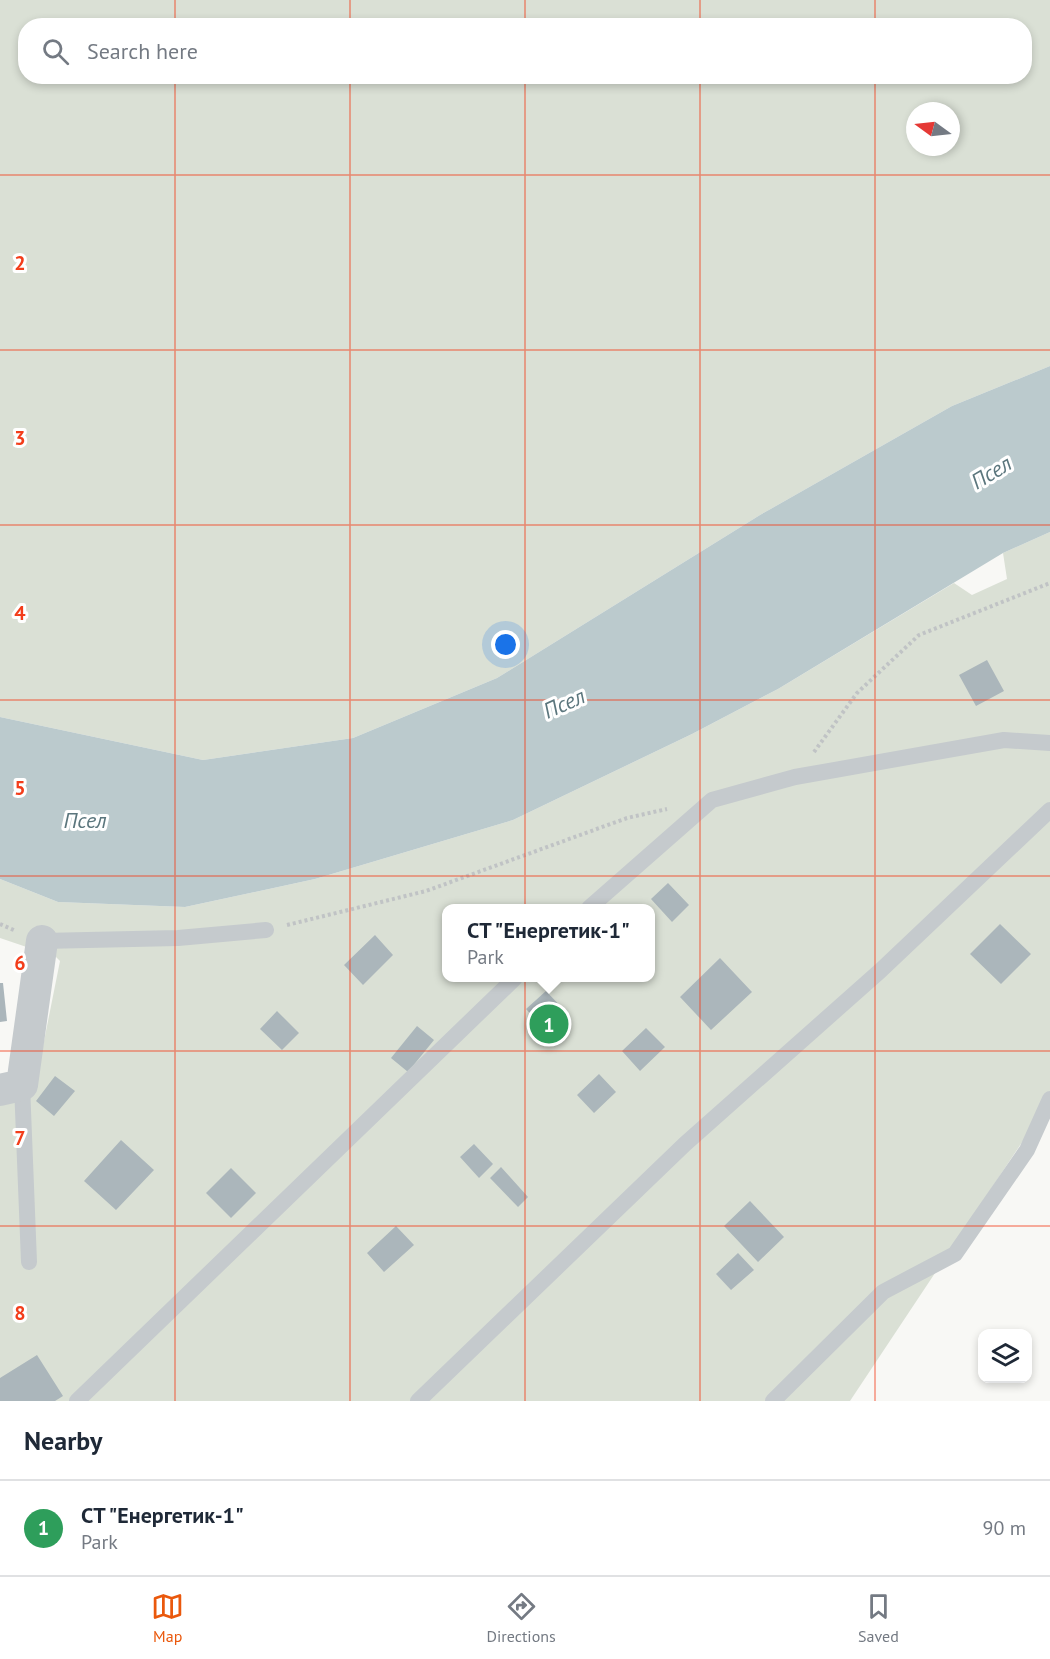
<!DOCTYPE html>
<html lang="en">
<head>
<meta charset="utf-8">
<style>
  :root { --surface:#fff; --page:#f2f2f3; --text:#1f2937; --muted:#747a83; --line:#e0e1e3; --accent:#ea580c }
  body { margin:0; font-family:"PT Sans",sans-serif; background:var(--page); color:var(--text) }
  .controls { position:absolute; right:18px; bottom:18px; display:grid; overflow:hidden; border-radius:12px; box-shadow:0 3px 9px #0003 }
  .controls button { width:54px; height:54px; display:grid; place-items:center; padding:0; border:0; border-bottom:2px solid var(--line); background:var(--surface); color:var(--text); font:30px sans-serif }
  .compass { position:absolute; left:906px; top:102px; width:54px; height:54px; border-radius:50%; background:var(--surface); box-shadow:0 3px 9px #0003; rotate:285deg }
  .you { position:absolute; left:506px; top:645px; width:21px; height:21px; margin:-15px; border:4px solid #fff; border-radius:50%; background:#1a73e8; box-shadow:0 0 0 9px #1a73e833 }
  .badge { display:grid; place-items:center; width:39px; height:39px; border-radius:50%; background:var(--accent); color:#fff; font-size:20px; font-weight:700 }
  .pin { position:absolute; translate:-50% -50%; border:3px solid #fff; box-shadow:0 2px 6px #0006 }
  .popup { position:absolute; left:442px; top:904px; width:213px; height:78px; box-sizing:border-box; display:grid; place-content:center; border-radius:12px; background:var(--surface); filter:drop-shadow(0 2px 4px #0005); font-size:20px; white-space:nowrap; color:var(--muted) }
  .popup b { font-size:22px; color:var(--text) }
  .popup::after { content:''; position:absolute; left:50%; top:100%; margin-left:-12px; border:12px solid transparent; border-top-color:var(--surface) }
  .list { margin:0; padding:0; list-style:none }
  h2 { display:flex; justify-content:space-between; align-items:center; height:78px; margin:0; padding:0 24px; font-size:26px }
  h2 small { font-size:20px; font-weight:400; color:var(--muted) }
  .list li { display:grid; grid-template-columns:39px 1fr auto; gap:18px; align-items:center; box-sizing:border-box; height:96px; padding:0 24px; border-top:2px solid var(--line) }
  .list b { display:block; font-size:22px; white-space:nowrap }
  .list p { margin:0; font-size:20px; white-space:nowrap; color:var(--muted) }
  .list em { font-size:20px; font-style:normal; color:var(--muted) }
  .icon { flex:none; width:33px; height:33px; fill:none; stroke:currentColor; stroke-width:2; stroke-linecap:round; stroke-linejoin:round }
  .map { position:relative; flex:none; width:1050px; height:1401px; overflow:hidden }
  .search { position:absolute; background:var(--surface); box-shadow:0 3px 9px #0003; left:18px; right:18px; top:18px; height:66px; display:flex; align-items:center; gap:15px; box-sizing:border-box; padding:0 21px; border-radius:24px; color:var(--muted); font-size:22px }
  .sheet { height:174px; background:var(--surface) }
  nav { display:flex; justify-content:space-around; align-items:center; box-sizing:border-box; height:84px; border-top:2px solid var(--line); background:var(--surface); font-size:16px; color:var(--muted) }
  nav a { display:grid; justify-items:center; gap:3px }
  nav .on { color:var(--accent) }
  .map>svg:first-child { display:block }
  .green { fill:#dae0d5; fill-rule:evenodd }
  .water { fill:#bbcacd }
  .building { fill:#abb6bb }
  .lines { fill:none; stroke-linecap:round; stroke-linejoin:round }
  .path { stroke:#c0c3c5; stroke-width:4; stroke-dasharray:3 3; stroke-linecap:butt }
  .lane { stroke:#c5cacd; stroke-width:16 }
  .street { stroke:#c5cacd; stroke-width:32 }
  .grid { fill:none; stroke:#f33d1a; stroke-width:1.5; stroke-opacity:0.55 }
  .labels { text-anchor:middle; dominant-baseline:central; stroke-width:6; stroke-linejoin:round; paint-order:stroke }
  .water-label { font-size:22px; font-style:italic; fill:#5b767d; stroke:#fff }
  .grid-label { font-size:20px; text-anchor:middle; font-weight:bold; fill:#f33d1a; stroke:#fff; stroke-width:6; stroke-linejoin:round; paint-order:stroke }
</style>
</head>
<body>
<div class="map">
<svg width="1050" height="1401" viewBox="0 0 1050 1401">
  <rect width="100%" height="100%" fill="#f8f8f5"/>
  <path class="green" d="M0,0H1050V366L952,406L760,515L497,678L353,738L203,760L0,717ZM26,26H1024V76H26ZM915,111H951V147H915Z
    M1050,532V1100L850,1401H0V1097L35,1086L60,961L56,957L0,938V879L58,902L185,907L315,879L513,820L692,734L778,689L954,583L972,595L1007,579L1003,553ZM447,908H651V978H447Z"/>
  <path class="water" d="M1050,366V532L1003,553L778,689L692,734L513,820L315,879L185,907L58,902L0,879V717L203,760L353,738L497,678L760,515L952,406Z"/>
  <path class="building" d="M987,660L1004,691L976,706L959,675Z
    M668,883L689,905L672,922L651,899Z
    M1000,924L1031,954L1001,984L970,954Z
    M375,935L393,955L363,985L344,965Z
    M720,958L752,992L711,1030L680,997Z
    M0,983H3L7,1021L0,1022Z
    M546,991L565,1011L545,1030L526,1009Z
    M277,1011L299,1033L282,1050L260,1029Z
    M417,1026L434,1040L408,1072L391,1058Z
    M646,1028L665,1047L640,1071L622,1051Z
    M599,1074L616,1092L594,1113L577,1095Z
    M55,1076L75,1091L54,1116L36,1101Z
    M121,1140L154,1170L116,1210L84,1181Z
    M474,1144L493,1164L479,1178L460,1157Z
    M501,1167L528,1197L518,1207L490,1178Z
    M231,1168L256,1193L231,1218L206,1193Z
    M750,1201L784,1237L758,1262L724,1226Z
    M396,1226L414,1245L384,1272L367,1253Z
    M738,1253L754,1270L731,1290L716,1274Z
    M37,1355L63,1396L55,1401H0V1378Z"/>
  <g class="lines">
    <path class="path" d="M814,752L857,693L919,635L1050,583
      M0,924L16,931
      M287,925L426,891L627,818L667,809"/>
    <path class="lane" d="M589,908L712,800L795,777L1004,740L1050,743
      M42,941L178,938L266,930
      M22,1085L29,1262
      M77,1401L515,978
      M418,1401L685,1144L880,971L1050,810
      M773,1401L883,1292L955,1254L1027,1150L1050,1099"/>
    <path class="street" d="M0,1090L22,1085L42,941"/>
  </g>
  <path class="grid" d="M175,0V26M350,0V26M525,0V26M700,0V26M875,0V26M175,76V1401M350,76V1401M525,76V1401M700,76V1401M875,76V1401M0,175H1050M0,350H1050M0,525H1050M0,700H1050M0,876H1050M0,1051H1050M0,1226H1050"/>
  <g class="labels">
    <g class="water-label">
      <text transform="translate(991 472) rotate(-31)">Псел</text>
      <text transform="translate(564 703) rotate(-24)">Псел</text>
      <text x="85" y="820">Псел</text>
    </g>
  </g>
  <g class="grid-label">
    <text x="20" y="270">2</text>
    <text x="20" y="445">3</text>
    <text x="20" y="620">4</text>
    <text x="20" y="795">5</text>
    <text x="20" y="970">6</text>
    <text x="20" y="1145">7</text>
    <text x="20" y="1320">8</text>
  </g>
</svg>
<div class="controls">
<button><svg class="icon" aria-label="layers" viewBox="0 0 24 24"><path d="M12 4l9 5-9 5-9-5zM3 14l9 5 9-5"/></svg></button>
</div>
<svg class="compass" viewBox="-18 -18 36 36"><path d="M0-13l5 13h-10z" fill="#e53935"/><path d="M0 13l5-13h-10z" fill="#747a83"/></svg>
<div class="you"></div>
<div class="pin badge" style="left:549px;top:1024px;background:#2e9e5b">1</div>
<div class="popup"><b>СТ &quot;Енергетик-1&quot;</b>Park</div>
<div class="search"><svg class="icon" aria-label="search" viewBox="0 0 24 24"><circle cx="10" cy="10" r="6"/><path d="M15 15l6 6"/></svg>Search here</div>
</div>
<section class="sheet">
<h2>Nearby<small></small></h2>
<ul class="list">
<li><span class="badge" style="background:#2e9e5b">1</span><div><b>СТ &quot;Енергетик-1&quot;</b><p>Park</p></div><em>90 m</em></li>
</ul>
</section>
<nav>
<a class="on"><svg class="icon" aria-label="map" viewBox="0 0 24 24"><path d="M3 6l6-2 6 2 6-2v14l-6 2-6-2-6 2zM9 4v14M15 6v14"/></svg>Map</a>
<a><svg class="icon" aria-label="directions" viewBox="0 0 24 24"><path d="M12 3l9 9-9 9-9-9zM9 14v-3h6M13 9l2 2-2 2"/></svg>Directions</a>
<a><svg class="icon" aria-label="saved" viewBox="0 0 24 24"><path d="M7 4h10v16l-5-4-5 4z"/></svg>Saved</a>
</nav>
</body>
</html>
